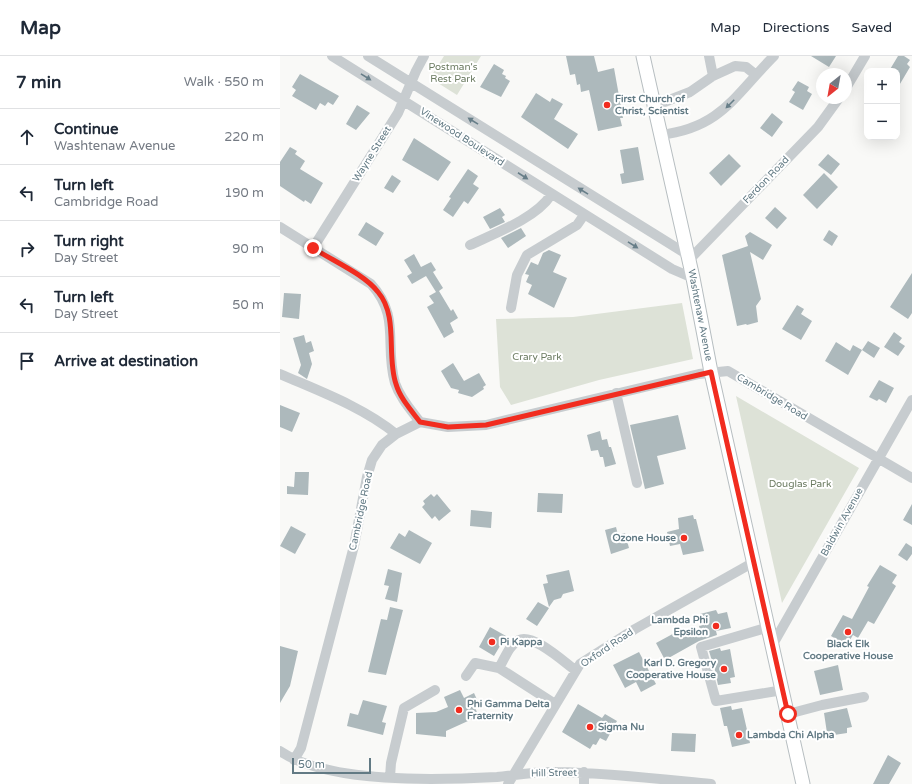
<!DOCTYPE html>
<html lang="en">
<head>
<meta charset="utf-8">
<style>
  :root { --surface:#fff; --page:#f2f2f3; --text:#1f2937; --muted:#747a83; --line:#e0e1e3 }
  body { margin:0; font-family:"Varela Round",sans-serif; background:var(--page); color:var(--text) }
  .controls { position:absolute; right:12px; top:12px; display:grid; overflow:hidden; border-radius:8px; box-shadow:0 4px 16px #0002 }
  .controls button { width:36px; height:36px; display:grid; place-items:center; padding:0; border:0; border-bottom:1px solid var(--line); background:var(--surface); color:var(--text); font:20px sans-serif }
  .compass { position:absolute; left:536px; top:12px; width:36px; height:36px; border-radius:50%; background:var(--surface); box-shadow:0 4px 16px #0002; rotate:211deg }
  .scale { position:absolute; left:12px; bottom:10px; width:79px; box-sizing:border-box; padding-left:4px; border:2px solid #627a84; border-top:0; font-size:11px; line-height:14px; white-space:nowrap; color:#627a84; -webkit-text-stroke:3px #fff; paint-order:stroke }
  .stop { position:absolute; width:12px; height:12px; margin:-9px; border:3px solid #f12c1f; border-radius:50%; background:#fff }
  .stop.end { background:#f12c1f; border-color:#fff; box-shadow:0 1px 4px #0008 }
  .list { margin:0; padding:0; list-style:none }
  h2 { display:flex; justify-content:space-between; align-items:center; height:52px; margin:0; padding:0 16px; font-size:17px }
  h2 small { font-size:13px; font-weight:400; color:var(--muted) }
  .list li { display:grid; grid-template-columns:26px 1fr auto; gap:12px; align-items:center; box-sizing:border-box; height:56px; padding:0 16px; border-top:1px solid var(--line) }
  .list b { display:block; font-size:15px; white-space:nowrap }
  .list p { margin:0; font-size:13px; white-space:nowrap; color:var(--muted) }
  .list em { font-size:13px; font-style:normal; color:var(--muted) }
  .icon { flex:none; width:22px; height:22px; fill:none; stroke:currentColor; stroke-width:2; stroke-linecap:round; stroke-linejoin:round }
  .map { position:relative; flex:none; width:632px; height:728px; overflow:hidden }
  header { display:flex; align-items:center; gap:24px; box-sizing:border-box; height:56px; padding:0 20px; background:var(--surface); border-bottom:1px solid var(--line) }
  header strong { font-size:19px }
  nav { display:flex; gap:22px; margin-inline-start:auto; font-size:14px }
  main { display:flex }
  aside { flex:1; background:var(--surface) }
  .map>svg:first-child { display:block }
  .green { fill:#dde2d7 }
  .building { fill:#adb9bc }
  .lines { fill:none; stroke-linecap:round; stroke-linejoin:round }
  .major-casing { stroke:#b7bec1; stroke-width:15 }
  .minor { stroke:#c7cccf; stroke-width:10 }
  .major { stroke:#fff; stroke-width:13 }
  .oneway { fill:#677e88 }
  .route { stroke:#f12c1f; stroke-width:5 }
  .poi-dot { fill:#f12c1f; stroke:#fff; stroke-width:1.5 }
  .labels { text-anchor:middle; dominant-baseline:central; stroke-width:4; stroke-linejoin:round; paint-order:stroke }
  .park-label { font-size:10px; fill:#6b7b61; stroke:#fff }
  .poi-label { font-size:10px; font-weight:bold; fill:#627a84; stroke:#fff; text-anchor:start }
  .street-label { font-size:10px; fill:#627a84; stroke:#fff }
</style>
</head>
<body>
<header>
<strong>Map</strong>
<nav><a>Map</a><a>Directions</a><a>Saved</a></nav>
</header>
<main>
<aside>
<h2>7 min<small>Walk · 550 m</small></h2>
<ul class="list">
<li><svg class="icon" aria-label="ahead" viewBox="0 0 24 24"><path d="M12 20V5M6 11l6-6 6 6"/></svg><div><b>Continue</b><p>Washtenaw Avenue</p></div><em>220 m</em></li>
<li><svg class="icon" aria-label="left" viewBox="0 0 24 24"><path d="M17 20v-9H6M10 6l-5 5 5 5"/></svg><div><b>Turn left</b><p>Cambridge Road</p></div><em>190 m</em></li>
<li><svg class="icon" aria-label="right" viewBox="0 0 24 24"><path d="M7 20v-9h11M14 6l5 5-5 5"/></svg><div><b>Turn right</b><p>Day Street</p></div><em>90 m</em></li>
<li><svg class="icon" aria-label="left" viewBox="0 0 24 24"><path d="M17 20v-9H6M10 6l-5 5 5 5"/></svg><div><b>Turn left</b><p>Day Street</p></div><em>50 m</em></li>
<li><svg class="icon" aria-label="arrive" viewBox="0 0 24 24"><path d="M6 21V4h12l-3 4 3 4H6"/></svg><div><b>Arrive at destination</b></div></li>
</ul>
</aside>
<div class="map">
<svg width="632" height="728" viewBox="0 0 632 728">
  <rect width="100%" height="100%" fill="#f9f9f7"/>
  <path class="green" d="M164,0H201L177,39L150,22Z
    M402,247L413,303L319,324L231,349L220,331L216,263L293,261Z
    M456,340L579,412L502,547Z"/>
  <path class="building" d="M286,0H314L318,16L334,12L343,62H340L342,70L318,75L309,34L301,36L300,28L297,29L295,18L290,19Z
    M531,0H556L549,11Z
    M618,0H624L630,4L627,8L630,11L617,33V15H609Z
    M214,8L224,14L222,18L226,20L225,22L230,25L221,41L200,31Z
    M20,18L59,40L53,49L48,46L45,50L40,47L36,54L12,40L16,34L12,31Z
    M518,25L529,31L527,35L532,38L523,54L509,46L515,36L512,34Z
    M256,37L270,46L272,42L283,48L274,63L298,78L288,93L241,61Z
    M77,49L90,57L76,74L66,68Z
    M492,57L503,66L492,81L480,72Z
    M134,82L171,106L158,125L122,104Z
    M10,91L17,95L15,98L25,105L20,113L43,127L31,148L25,144L24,146L0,130V106Z
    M358,91L364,124L342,128L340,118L344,117L340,94Z
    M449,98L461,110L441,130L429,117Z
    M548,98L560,108L551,119L538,109Z
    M188,113L198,120L193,128L199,132L188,148L184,145L173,161L163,154L171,142L169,141Z
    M544,117L558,131L537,153L523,139Z
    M112,119L121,125L113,137L104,132Z
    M495,151L507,162L497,173L485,162Z
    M220,152L225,159L222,161L225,166L210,173L203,161Z
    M86,166L104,177L96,190L78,179Z
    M241,172L246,180L228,192L221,182Z
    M549,174L558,180L552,190L543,184Z
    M470,176L492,189L483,204L470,196L481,243L476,250L478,266L467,269L466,268L457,270L442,199L468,190L465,180Z
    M269,194L281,199L273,216L287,222L274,252L248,238L252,229L246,226L249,219L245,218L251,206L258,209L263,197Z
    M134,198L141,211L151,206L156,214L153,216L163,232L159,235L171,255L173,253L178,262L170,267L174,276L164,282L147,251L154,247L149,240L156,236L146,220L132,228L127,220L132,217L124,204Z
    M632,217V257L628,263L610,251Z
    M4,237L21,238L19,263L2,261Z
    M517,249L524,253L521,258L532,265L521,284L502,273Z
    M614,276L622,282L619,286L625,290L618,300L604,291Z
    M24,279L26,287L31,285L34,295L29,297L32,308L27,323L18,317L21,309L13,282Z
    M588,285L600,292L594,302L582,294Z
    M556,286L570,295L573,289L582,294L568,319L545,305Z
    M173,307L184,325L199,317L206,329L203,331L204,333L192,341L178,337L179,334L171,332L161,315Z
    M599,324L614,332L606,347L599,343L597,345L589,341Z
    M0,349L20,357L12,376L0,371Z
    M398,359L406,393L377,400L384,428L365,433L350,369Z
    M320,375L322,384L327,383L329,391H331L336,408L325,411L323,401H320L318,394L311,395L307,379Z
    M15,416H29L28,439L7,438V430L14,431Z
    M258,437L283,438L282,457L257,456Z
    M151,438L154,441L157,438L171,455L159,465L155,460L152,463L142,451L145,448L143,445Z
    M632,448V469L623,464Z
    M191,454L212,456L211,472L190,470Z
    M413,459L414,463H416L424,495L403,499L400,488L390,490L387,476L399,473L398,462Z
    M11,470L26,478L15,498L0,490Z
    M336,471L338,479L345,477L349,492L331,498L325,474Z
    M129,474L152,487L140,508L110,492L119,477L125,481Z
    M626,487L632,491V498L627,505L618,499Z
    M600,509L617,519L612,527L616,530L594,568L588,565L578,582L573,579L567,589L551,580L563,559L572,563L589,531L587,530Z
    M108,513L122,517L117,546L105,543L109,530L104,529Z
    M289,514L294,535L283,538L281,542L274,544L269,551L263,528L268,527L266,519Z
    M258,546L269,552L257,570L246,563Z
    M110,551L123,554L106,619L88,616L101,563L107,564Z
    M436,554L438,558L447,556L451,572L436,575L437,579L419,585L385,604L376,587L400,574L402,578L420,574L419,570L423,569L420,558Z
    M210,571L226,580L214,600L199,591Z
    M0,590L18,595L10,630L0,647Z
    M440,592L441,595L450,593L455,621L450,622L451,627L438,629L433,605H432L429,595Z
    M359,596L376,628L361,636L356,626L345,632L333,609Z
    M558,609L563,634L540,639L534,615Z
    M180,634L184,642L194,637L200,650L195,652L199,660L166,675V681L136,678V657L156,656L168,651L164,641Z
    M83,644L107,650L102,666L106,667L103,679L67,670L70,657L78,659Z
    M298,648L322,662L325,658L337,665L326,685L320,682L316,689L313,688L310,693L282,676Z
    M451,650L452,654L462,652L470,687L452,691L447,670H444L440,652Z
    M567,652L572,671L567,672V677L554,679V676L547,677L544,657Z
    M392,677L416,678L415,696L391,695Z
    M608,699L621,707L609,728H593Z"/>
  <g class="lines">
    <defs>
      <path id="major" d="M363,0L413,222L431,316L523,728"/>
    </defs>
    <use href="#major" class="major-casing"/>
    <path class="minor" d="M52,0L392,213L413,222
      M88,0L408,199
      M429,0L433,20
      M566,32L585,0
      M374,50L410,36L433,20L455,10L466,11L476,19
      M380,79C441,72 455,39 494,0
      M0,171L91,228C121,261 104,289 115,327C120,342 131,354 140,366
      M190,189C216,177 256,162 271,139
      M33,192L118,57L136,15L144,0
      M409,204L538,71L559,42
      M231,252L237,219L247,199L297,169L304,159
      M0,318C39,335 83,351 116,378
      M336,337L357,427
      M489,571L421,591L436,645L503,634
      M493,588L632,344
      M219,612C225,602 229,589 239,584C253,577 284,606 295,614
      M186,620L195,607L219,612L275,648
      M508,658L542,649L584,641
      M0,695C48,728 159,724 217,721C237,719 257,715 277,716C329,717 380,723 431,728
      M14,704L21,692L74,490L87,421L92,404L102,389L116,378L140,366L168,371L206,369L419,318L448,315L632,422
      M304,716V728
      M110,721L111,707L124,652L155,634
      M228,728L300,608L355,573L474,506"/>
    <use href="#major" class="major"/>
  </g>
  <defs><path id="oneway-solid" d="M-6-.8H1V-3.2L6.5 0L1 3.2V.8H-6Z"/></defs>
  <g class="oneway">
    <use href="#oneway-solid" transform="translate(86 21) rotate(32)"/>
    <use href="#oneway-solid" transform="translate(450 48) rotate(135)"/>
    <use href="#oneway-solid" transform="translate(193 65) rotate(-148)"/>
    <use href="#oneway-solid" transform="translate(243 120) rotate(33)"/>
    <use href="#oneway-solid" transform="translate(303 135) rotate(-148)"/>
    <use href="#oneway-solid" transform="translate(353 189) rotate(32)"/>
  </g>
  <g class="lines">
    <path class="route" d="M33,192C53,205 84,218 98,236C119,261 106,299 116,328C120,342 131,354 140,366L168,371L206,369L431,316L508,658"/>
  </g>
  <g class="poi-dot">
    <circle cx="327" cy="49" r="4"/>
    <circle cx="404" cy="482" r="4"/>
    <circle cx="436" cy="570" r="4"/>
    <circle cx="568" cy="576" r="4"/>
    <circle cx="212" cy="586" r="4"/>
    <circle cx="444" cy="613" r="4"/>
    <circle cx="179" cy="654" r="4"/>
    <circle cx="310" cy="671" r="4"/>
    <circle cx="459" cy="679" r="4"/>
  </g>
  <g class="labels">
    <g class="park-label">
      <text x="173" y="11">Postman's<tspan x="173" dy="12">Rest Park</tspan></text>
      <text x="257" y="301">Crary Park</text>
      <text x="520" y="428">Douglas Park</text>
    </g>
    <g class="poi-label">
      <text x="335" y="43">First Church of<tspan x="335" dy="12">Christ, Scientist</tspan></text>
      <text x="396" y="482" text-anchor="end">Ozone House</text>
      <text x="428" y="564" text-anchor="end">Lambda Phi<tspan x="428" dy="12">Epsilon</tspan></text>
      <text x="220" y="586">Pi Kappa</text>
      <text x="568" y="588" text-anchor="middle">Black Elk<tspan x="568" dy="12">Cooperative House</tspan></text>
      <text x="436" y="607" text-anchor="end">Karl D. Gregory<tspan x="436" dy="12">Cooperative House</tspan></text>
      <text x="187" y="648">Phi Gamma Delta<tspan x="187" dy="12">Fraternity</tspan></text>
      <text x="318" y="671">Sigma Nu</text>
      <text x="467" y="679">Lambda Chi Alpha</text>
    </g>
    <g class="street-label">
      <text transform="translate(182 81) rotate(33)">Vinewood Boulevard</text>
      <text transform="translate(92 98) rotate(-58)">Wayne Street</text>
      <text transform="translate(486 124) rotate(-46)">Ferdon Road</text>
      <text transform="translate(420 259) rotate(79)">Washtenaw Avenue</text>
      <text transform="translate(492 341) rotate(31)">Cambridge Road</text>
      <text transform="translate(81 455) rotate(-78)">Cambridge Road</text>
      <text transform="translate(562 466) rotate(-61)">Baldwin Avenue</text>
      <text transform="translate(327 592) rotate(-34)">Oxford Road</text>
      <text transform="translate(274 717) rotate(-1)">Hill Street</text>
    </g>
  </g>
</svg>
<div class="controls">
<button>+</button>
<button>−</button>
</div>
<svg class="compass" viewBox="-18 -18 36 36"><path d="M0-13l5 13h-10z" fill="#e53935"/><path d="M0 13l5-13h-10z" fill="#747a83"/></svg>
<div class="scale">50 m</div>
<div class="stop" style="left:508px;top:658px"></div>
<div class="stop end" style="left:33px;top:192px"></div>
</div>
</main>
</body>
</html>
